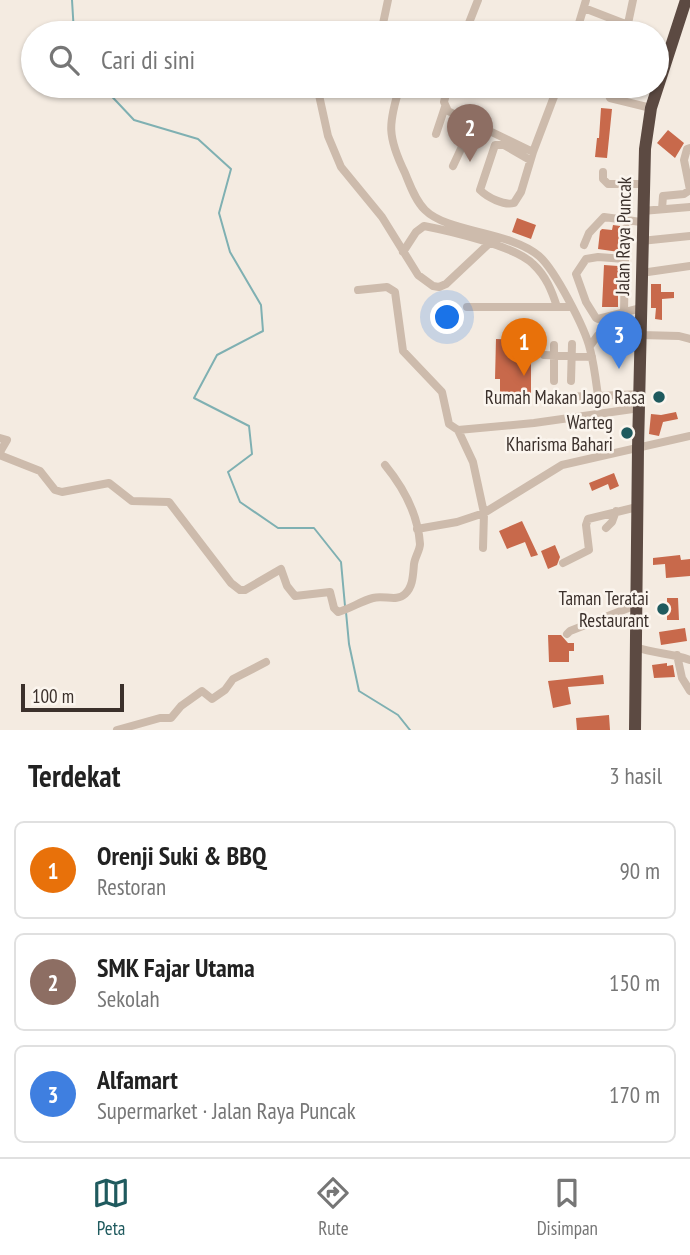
<!DOCTYPE html>
<html lang="id">
<head>
<meta charset="utf-8">
<style>
  :root { --surface:#fff; --page:#f2f2f2; --text:#222; --muted:#767676; --line:#e0e0e0; --accent:#1f5a5e }
  body { margin:0; font-family:"PT Sans Narrow",sans-serif; background:var(--page); color:var(--text) }
  .scale { position:absolute; left:21px; bottom:18px; width:103px; box-sizing:border-box; padding-left:7px; border:4px solid #3b302b; border-top:0; font-size:19px; line-height:24px; white-space:nowrap; color:#3b302b; -webkit-text-stroke:5px #fbf5ee; paint-order:stroke }
  .you { position:absolute; left:448px; top:318px; width:24px; height:24px; margin:-18px; border:5px solid #fff; border-radius:50%; background:#1a73e8; box-shadow:0 0 0 10px #1a73e833 }
  .badge { display:grid; place-items:center; width:46px; height:46px; border-radius:50%; background:var(--accent); color:#fff; font-size:23px; font-weight:700 }
  .pin { position:absolute; translate:-50% -58px; filter:drop-shadow(0 2px 4px #0008) }
  .pin::after { content:''; position:absolute; top:37px; width:24px; height:21px; background:inherit; clip-path:polygon(0 0,100% 0,50% 100%) }
  .list { margin:0; padding:0; list-style:none }
  h2 { display:flex; justify-content:space-between; align-items:center; height:91px; margin:0; padding:0 28px; font-size:30px }
  h2 small { font-size:23px; font-weight:400; color:var(--muted) }
  .list li { display:grid; grid-template-columns:46px 1fr auto; gap:21px; align-items:center; box-sizing:border-box; height:98px; margin:0 14px 14px; padding:0 14px; border:2px solid var(--line); border-radius:10px }
  .list b { display:block; font-size:26px; white-space:nowrap }
  .list p { margin:0; font-size:23px; white-space:nowrap; color:var(--muted) }
  .list em { font-size:23px; font-style:normal; color:var(--muted) }
  .icon { flex:none; width:38px; height:38px; fill:none; stroke:currentColor; stroke-width:2; stroke-linecap:round; stroke-linejoin:round }
  .map { position:relative; flex:none; width:690px; height:730px; overflow:hidden }
  .search { position:absolute; background:var(--surface); box-shadow:0 2px 5px #0004; left:21px; right:21px; top:21px; height:77px; display:flex; align-items:center; gap:18px; box-sizing:border-box; padding:0 24px; border-radius:38px; color:var(--muted); font-size:26px }
  .sheet { height:427px; background:var(--surface) }
  nav { display:flex; justify-content:space-around; align-items:center; box-sizing:border-box; height:98px; border-top:2px solid var(--line); background:var(--surface); font-size:19px; color:var(--muted) }
  nav a { display:grid; justify-items:center; gap:4px }
  nav .on { color:var(--accent) }
  .map>svg:first-child { display:block }
  .lines { fill:none; stroke-linecap:round; stroke-linejoin:round }
  .stream { stroke:#7fb0b2; stroke-width:2 }
  .building { fill:#c8694b }
  .minor { stroke:#cdbbac; stroke-width:8 }
  .highway { stroke:#5c4a42; stroke-width:12 }
  .poi-dot { fill:#1f5a5e; stroke:#fbf5ee; stroke-width:2.5 }
  .labels { text-anchor:middle; dominant-baseline:central; stroke-width:5; stroke-linejoin:round; paint-order:stroke }
  .street-label { font-size:19px; fill:#3b302b; stroke:#fbf5ee }
  .poi-label { font-size:19px; fill:#3b302b; stroke:#fbf5ee; text-anchor:end }
</style>
</head>
<body>
<div class="map">
<svg width="690" height="730" viewBox="0 0 690 730">
  <rect width="100%" height="100%" fill="#f4ebe1"/>
  <g class="lines">
    <path class="stream" d="M72,0L74,33
      M102,86L134,120L198,139L231,169L219,213L230,252L261,305L263,331L217,355L194,398L249,426L252,454L228,472L240,502L278,528H314L341,562L345,606
      M346,612L349,644L359,691L398,715L410,730"/>
  </g>
  <path class="building" d="M601,108L612,109L607,158L595,157L597,138H599Z
    M668,130L684,143L675,158L657,143Z
    M517,218L536,225L531,239L512,232Z
    M613,225L620,226L619,252L598,249L600,231L602,229L612,230Z
    M604,265L618,266V307H602Z
    M651,284H661V292H674V298L662,299V320L655,319L656,308H651Z
    M496,339L528,340L527,360H531V398H500V379H495Z
    M676,412L678,419L663,422L659,436L649,434L651,414L661,415Z
    M614,473L619,486L610,490L608,484L592,491L589,483Z
    M522,521L538,555L531,557L525,542L507,549L499,531Z
    M555,545L560,557L557,565L548,569L541,551Z
    M680,555L681,560L690,559V576L666,578L665,564L653,565V558Z
    M667,598H678L679,620H667Z
    M685,628L687,641L661,645L659,632Z
    M548,635H561L568,643H574V651H569V662H549Z
    M667,663V666L673,665L675,677L654,678L652,665Z
    M603,675L604,684L568,687L571,704L553,708L548,681Z
    M609,715L610,730H577L576,718Z"/>
  <g class="lines">
    <path class="minor" d="M584,8L628,25
      M381,33L388,0
      M465,33L478,0
      M576,33L586,0
      M626,33L633,0
      M317,86L328,136L341,167L382,217L418,275L433,286L439,287L446,284L496,237
      M400,86C388,124 387,136 405,173C410,185 415,200 425,210C448,233 510,231 539,256C555,270 585,328 590,349C594,364 596,381 598,396L640,394
      M448,86L444,102L448,111L533,152L558,86
      M610,86L608,93L610,98L651,108
      M436,134L445,107
      M530,160L504,145H495L480,190C487,197 504,206 514,203L521,192L533,152
      M453,166L473,123
      M603,172V179L608,184H643
      M662,209L663,196L684,194L690,190L684,160L687,149L690,148
      M642,211L690,207
      M641,241L690,236
      M584,245L589,233L604,217L641,222
      M403,252L416,232L424,226C450,231 515,246 533,264C546,276 552,291 557,307
      M625,259L626,228
      M641,273L690,266
      M358,290L387,287L395,292L403,351L442,392L449,424L458,430L534,423L640,408
      M467,307H571
      M624,312L625,259L598,257L586,259L576,274L586,302L596,318L598,319L641,308
      M641,335L679,336L690,339
      M590,346L598,335L641,332
      M544,355L592,357
      M554,381V345
      M571,381L572,344
      M549,397L598,396
      M0,438L7,440L0,452L2,456L40,471L55,490L62,492L109,483L132,501L169,502L231,583L240,590H245L281,569L287,586L295,596L330,592L334,608L338,612C350,609 361,601 373,598C384,595 397,602 405,594C413,587 413,575 414,564C415,557 420,550 420,544C418,514 403,487 385,465
      M606,528L612,522L616,511
      M417,529L457,522L484,513L473,462L458,430
      M483,548L484,513L562,465L690,436
      M563,563L589,550L586,525L588,519L637,507
      M567,634L570,631L636,605
      M636,647C654,654 673,653 690,660
      M677,655L682,678L690,691
      M117,730L160,718H171L181,706L202,691L212,699L225,690L233,679L266,662"/>
    <path class="highway" d="M635,730L638,448L645,149L651,108L686,0"/>
  </g>
  <g class="poi-dot">
    <circle cx="659" cy="397" r="7"/>
    <circle cx="627" cy="433" r="7"/>
    <circle cx="663" cy="609" r="7"/>
  </g>
  <g class="labels">
    <g class="street-label">
      <text transform="translate(623 236) rotate(-89)">Jalan Raya Puncak</text>
    </g>
    <g class="poi-label">
      <text x="645" y="397">Rumah Makan Jago Rasa</text>
      <text x="613" y="422">Warteg<tspan x="613" dy="22">Kharisma Bahari</tspan></text>
      <text x="649" y="598">Taman Teratai<tspan x="649" dy="22">Restaurant</tspan></text>
    </g>
  </g>
</svg>
<div class="scale">100 m</div>
<div class="you"></div>
<div class="pin badge" style="left:524px;top:376px;background:#e8710a">1</div>
<div class="pin badge" style="left:470px;top:162px;background:#8d6e63">2</div>
<div class="pin badge" style="left:619px;top:369px;background:#3f7fe0">3</div>
<div class="search"><svg class="icon" aria-label="search" viewBox="0 0 24 24"><circle cx="10" cy="10" r="6"/><path d="M15 15l6 6"/></svg>Cari di sini</div>
</div>
<section class="sheet">
<h2>Terdekat<small>3 hasil</small></h2>
<ul class="list">
<li><span class="badge" style="background:#e8710a">1</span><div><b>Orenji Suki &amp; BBQ</b><p>Restoran</p></div><em>90 m</em></li>
<li><span class="badge" style="background:#8d6e63">2</span><div><b>SMK Fajar Utama</b><p>Sekolah</p></div><em>150 m</em></li>
<li><span class="badge" style="background:#3f7fe0">3</span><div><b>Alfamart</b><p>Supermarket · Jalan Raya Puncak</p></div><em>170 m</em></li>
</ul>
</section>
<nav>
<a class="on"><svg class="icon" aria-label="map" viewBox="0 0 24 24"><path d="M3 6l6-2 6 2 6-2v14l-6 2-6-2-6 2zM9 4v14M15 6v14"/></svg>Peta</a>
<a><svg class="icon" aria-label="directions" viewBox="0 0 24 24"><path d="M12 3l9 9-9 9-9-9zM9 14v-3h6M13 9l2 2-2 2"/></svg>Rute</a>
<a><svg class="icon" aria-label="saved" viewBox="0 0 24 24"><path d="M7 4h10v16l-5-4-5 4z"/></svg>Disimpan</a>
</nav>
</body>
</html>
